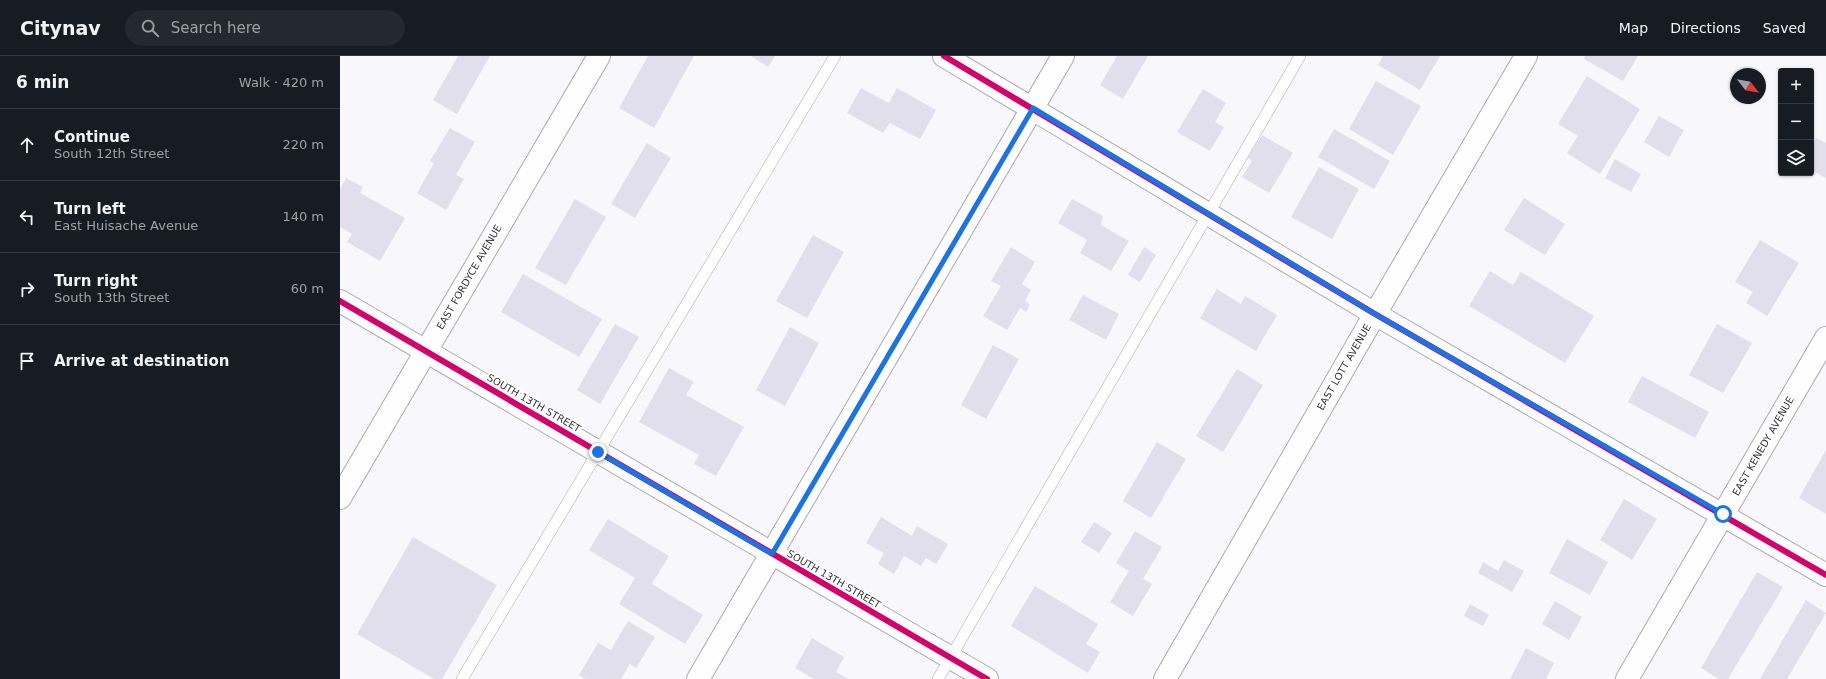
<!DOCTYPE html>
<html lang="en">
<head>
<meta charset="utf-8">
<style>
  :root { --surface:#171b24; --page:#242831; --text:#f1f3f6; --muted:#9ea1a6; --line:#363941 }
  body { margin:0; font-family:"DejaVu Sans",sans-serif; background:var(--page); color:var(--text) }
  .controls { position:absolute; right:12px; top:12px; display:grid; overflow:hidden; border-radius:4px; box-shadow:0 1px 3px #0004 }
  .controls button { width:36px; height:36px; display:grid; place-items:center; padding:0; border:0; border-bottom:1px solid var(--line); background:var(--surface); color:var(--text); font:20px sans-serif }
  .compass { position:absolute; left:1390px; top:12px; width:36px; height:36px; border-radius:50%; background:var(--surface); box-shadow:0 1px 3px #0004; rotate:121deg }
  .stop { position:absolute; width:12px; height:12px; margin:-9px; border:3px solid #1a73e8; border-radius:50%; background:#fff }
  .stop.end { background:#1a73e8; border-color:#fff; box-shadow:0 1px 4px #0008 }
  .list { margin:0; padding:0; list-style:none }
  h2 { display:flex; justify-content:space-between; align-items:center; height:52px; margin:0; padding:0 16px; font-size:17px }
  h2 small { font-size:13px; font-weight:400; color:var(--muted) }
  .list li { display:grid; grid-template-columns:26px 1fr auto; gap:12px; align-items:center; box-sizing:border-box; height:72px; padding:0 16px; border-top:1px solid var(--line) }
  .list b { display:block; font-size:15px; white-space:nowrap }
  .list p { margin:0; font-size:13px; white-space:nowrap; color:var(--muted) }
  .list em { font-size:13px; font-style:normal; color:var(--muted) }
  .icon { flex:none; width:22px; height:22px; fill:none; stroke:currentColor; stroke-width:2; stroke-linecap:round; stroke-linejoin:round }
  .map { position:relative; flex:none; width:1486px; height:623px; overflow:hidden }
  header { display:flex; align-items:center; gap:24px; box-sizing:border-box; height:56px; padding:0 20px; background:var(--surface); border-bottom:1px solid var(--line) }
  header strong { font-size:19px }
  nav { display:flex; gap:22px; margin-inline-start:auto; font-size:14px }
  .search { width:280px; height:36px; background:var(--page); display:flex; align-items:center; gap:10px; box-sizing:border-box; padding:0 14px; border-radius:22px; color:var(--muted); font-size:15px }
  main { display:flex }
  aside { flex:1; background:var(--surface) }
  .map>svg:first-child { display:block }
  .building { fill:#e1dfeb }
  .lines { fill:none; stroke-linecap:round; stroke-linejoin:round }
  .lane-casing { stroke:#acabae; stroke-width:12 }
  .street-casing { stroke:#acabae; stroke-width:24 }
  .lane { stroke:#fefeff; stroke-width:11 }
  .street { stroke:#fefeff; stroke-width:22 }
  .cycleway-casing { stroke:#fff; stroke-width:8 }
  .cycleway { stroke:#d6006c; stroke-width:6 }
  .route { stroke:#1a73e8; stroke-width:5 }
  .labels { text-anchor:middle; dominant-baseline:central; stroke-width:4; stroke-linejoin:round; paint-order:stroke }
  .street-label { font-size:10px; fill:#363638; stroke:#fff }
</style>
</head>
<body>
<header>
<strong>Citynav</strong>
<div class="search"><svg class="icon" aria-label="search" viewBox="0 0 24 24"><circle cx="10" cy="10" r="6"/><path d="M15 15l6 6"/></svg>Search here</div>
<nav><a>Map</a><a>Directions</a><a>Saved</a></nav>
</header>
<main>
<aside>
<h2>6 min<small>Walk · 420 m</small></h2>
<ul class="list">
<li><svg class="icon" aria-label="ahead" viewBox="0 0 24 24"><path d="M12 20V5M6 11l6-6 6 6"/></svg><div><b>Continue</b><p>South 12th Street</p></div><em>220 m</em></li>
<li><svg class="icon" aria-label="left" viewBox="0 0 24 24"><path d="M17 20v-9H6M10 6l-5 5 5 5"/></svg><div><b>Turn left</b><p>East Huisache Avenue</p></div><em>140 m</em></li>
<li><svg class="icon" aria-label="right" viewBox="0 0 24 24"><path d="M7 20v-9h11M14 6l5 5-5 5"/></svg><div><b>Turn right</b><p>South 13th Street</p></div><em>60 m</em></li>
<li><svg class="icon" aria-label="arrive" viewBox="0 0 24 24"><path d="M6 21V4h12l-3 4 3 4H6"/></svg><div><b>Arrive at destination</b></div></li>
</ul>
</aside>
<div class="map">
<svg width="1486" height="623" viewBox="0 0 1486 623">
  <rect width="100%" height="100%" fill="#f8f7fc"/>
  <path class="building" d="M118,0H150L117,58L93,44Z
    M308,0H354L314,72L279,52Z
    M411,0H435L428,11Z
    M777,0H808L783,43L760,29Z
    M1043,0H1100L1080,34L1038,9Z
    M1245,0H1298L1283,25L1244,3Z
    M1247,20L1300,53L1260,118L1227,97L1238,80L1218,68Z
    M1036,25L1081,50L1053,99L1009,73Z
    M521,32L549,47L557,32L596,54L580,83L550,67L543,77L507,57Z
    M863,33L886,47L875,66L884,71L870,95L837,76Z
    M1319,60L1344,74L1329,101L1304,86Z
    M110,72L135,86L116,119L124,123L106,154L77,137L94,107L90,105Z
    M994,73L1050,105L1034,133L978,101Z
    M922,79L953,97L929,137L902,121L912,105L908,102Z
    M1476,82L1486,87V122L1471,114V91Z
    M307,87L331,102L295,162L271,148Z
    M1275,103L1301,118L1291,136L1265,122Z
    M979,111L1019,133L992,183L951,161Z
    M6,122L23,131L20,137L65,162L40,205L7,186L12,178L0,171V133Z
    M1184,142L1225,168L1205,199L1164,174Z
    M235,143L266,161L226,229L195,212Z
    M732,143L763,160L761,169L789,185L771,215L740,197L747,184L718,167Z
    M473,179L504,196L467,262L436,245Z
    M1420,184L1459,207L1427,260L1406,247L1413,236L1395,226Z
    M671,191L695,206L682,228L691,234L685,245L690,248L686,256L680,252L667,274L643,260L661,230L651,225Z
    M804,191L816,199L800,226L788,219Z
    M1150,215L1173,229L1181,216L1254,260L1225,307L1129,250Z
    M183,218L262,263L239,301L161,256Z
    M877,233L901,248L905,240L937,259L916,295L860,262Z
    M743,239L779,258L766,284L729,264Z
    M275,268L299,281L260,348L237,334Z
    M1377,268L1412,287L1383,337L1349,319Z
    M450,271L479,287L445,350L416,334Z
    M653,289L679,303L646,363L621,349Z
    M329,312L354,326L346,339L404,371L376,420L354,408L359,399L299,366Z
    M897,313L923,329L883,396L856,380Z
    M1302,320L1369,356L1355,382L1288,346Z
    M817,386L846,403L811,462L783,445Z
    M1486,394V458L1459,442Z
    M1284,443L1317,463L1292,504L1260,484Z
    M541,461L572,480L577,470L608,488L596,508L586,502L581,510L564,500L554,518L538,508L544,497L526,487Z
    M268,463L329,500L312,528L363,559L345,588L279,548L295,522L249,494Z
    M754,466L772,477L759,497L741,486Z
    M795,475L822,491L803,523L812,528L793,560L770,546L789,515L776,507Z
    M73,481L157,529L102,623H94L17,578Z
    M1227,483L1268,506L1250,539L1209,517Z
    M1164,504L1184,515L1172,536L1138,517L1143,506L1158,515Z
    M1417,516L1443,531L1388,623H1379L1361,612Z
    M695,530L758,568L746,588L760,596L748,617L671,570Z
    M1466,544L1486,557L1447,623H1420Z
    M1215,545L1242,561L1229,584L1202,568Z
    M1130,548L1149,559L1143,570L1124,560Z
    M288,565L315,581L296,612L290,608L281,623H245L239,619L258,587L271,594Z
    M472,582L504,601L496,616L508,623H474L455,612Z
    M1186,592L1214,607L1206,623H1170Z"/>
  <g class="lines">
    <defs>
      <path id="lane" d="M122,623L495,0
        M598,623L960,0"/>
      <path id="street" d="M604,0L1035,258L1486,519
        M0,245L647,623
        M0,442L259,0
        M358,623L723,0
        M825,623L1035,258L1186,0
        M1287,623L1486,282"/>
    </defs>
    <use href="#lane" class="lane-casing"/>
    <use href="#street" class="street-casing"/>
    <use href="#lane" class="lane"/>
    <use href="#street" class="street"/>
    <defs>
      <path id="cycleway" d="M604,0L1035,258L1486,519
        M0,245L647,623"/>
    </defs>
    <use href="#cycleway" class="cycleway-casing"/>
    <use href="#cycleway" class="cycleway"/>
  </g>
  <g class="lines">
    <path class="route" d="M258,396L432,498L693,52L1035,258L1383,458"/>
  </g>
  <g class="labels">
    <g class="street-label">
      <text transform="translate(129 221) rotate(-60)">EAST FORDYCE AVENUE</text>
      <text transform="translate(1004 311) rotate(-60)">EAST LOTT AVENUE</text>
      <text transform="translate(194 347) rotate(30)">SOUTH 13TH STREET</text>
      <text transform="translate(1423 390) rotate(-60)">EAST KENEDY AVENUE</text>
      <text transform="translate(494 523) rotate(30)">SOUTH 13TH STREET</text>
    </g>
  </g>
</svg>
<div class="controls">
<button>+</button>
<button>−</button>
<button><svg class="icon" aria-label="layers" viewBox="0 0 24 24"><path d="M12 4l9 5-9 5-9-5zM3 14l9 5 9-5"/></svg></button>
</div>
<svg class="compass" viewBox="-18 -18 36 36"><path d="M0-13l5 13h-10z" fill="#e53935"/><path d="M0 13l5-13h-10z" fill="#9ea1a6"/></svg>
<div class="stop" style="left:1383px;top:458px"></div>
<div class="stop end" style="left:258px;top:396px"></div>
</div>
</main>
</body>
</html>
